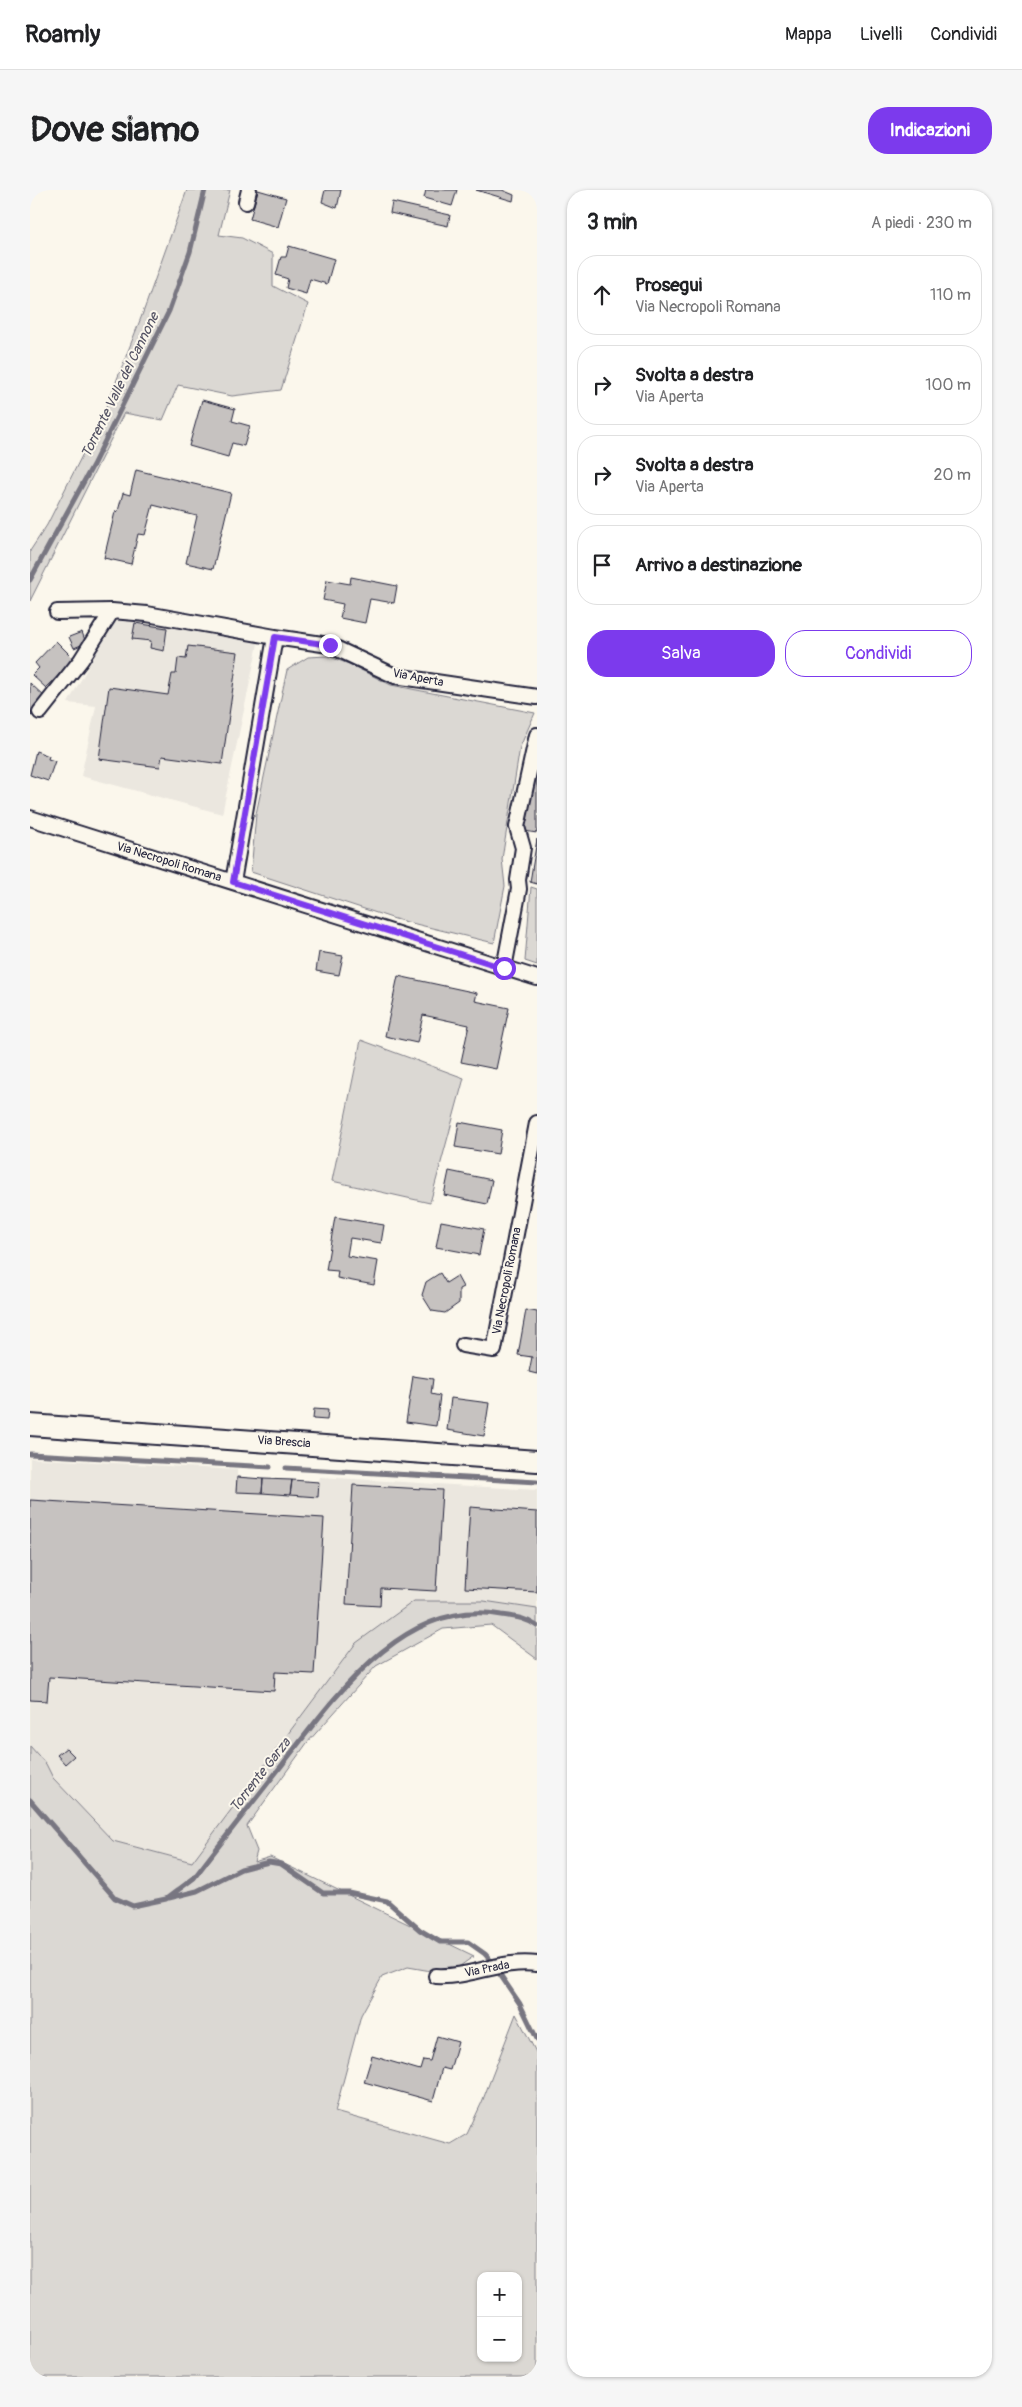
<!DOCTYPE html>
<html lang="it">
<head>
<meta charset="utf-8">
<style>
  :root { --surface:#fff; --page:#f6f6f6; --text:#202124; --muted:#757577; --line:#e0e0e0; --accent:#7c3aed }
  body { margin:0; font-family:Pangolin,sans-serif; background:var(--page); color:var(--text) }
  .controls { position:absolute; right:15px; bottom:15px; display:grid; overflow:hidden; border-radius:10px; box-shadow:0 1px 4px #0004 }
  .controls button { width:45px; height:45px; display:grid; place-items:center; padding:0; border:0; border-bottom:1px solid var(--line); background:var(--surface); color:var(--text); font:25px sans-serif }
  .stop { position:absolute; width:15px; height:15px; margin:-11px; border:4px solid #7c3aed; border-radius:50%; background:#fff }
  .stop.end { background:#7c3aed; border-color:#fff; box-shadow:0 1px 5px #0008 }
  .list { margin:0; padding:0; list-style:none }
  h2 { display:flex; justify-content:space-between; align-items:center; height:65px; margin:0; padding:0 20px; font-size:21px }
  h2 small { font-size:16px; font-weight:400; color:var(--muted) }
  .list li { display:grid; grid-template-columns:32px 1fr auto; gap:15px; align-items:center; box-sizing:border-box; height:80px; margin:0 10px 10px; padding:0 10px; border:1px solid var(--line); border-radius:20px }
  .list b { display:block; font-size:19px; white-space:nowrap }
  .list p { margin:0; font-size:16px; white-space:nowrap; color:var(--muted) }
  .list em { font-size:16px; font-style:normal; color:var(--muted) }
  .actions { display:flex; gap:10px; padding:15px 20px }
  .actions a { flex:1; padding:11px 0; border:1px solid var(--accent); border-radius:20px; text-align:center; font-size:18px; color:var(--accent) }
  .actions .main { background:var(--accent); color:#fff }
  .icon { flex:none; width:28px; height:28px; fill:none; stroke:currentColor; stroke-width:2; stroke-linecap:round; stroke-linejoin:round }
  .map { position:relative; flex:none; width:507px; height:2187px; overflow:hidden; border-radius:20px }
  header { display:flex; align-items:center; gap:30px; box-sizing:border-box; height:70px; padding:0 25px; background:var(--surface); border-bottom:1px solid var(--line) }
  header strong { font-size:24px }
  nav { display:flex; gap:28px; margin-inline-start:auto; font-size:18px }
  .intro { display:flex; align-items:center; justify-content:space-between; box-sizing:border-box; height:120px; padding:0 30px }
  h1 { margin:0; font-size:35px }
  .button { padding:12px 22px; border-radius:20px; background:var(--accent); color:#fff; font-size:18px; font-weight:700 }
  main { display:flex; gap:30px; padding:0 30px }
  aside { flex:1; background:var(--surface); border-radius:20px; box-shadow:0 1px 4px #0004 }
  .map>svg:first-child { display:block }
  .built { fill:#ebe7df }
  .green { fill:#dbd8d3; stroke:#7e7d87; fill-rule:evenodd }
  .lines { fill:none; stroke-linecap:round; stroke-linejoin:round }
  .stream { stroke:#787681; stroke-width:5 }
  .building { fill:#c6c2c0; stroke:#22223b }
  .street-casing { stroke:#22223b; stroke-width:18 }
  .secondary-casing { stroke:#22223b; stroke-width:24 }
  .street { stroke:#fbf7ec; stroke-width:14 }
  .secondary { stroke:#fbf7ec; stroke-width:20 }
  .route { stroke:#7c3aed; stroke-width:6 }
  .labels { text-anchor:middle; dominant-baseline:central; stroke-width:4; stroke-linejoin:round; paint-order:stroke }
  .street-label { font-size:12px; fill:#22223b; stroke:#fbf7ec }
  .water-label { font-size:14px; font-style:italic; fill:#545364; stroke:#fbf7ec }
</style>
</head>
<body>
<header>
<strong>Roamly</strong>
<nav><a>Mappa</a><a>Livelli</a><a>Condividi</a></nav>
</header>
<div class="intro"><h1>Dove siamo</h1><a class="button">Indicazioni</a></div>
<main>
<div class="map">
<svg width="507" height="2187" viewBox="0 0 507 2187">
  <rect width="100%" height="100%" fill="#fbf7ec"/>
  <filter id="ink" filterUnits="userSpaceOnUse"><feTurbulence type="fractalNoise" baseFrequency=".02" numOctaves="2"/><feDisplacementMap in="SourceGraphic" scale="10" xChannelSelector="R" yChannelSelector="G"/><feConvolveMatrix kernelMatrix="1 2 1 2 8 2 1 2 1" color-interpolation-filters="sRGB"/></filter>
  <g filter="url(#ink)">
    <path class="built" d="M86,427L229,449L192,624L51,586L66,516L38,513Z
      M0,1268L207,1280V1287L289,1292L290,1287L507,1300V1419L454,1411L326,1453L163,1672L83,1651L23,1588L16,1574L0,1556Z"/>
    <path class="green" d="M157,0H200L189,45L212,48L243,64V96L278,114L251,200L202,206L148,195L133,230L94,223L0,411V361L17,335L75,220L114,120Z
      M297,466L319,474L361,495L505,523L490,557L472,669L475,696L464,753L365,729L221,682L226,624L257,480L278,467Z
      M501,697L507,699V775L495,771Z
      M331,850L434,888L400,1013L302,991Z
      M384,1411H454L507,1419V1469L461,1435L413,1439L346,1476L277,1553L217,1636L227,1661L224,1672L240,1667L444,1766L430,1776L407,1782L378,1777L352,1787L331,1825L305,1922L420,1954L437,1944L452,1912L486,1824L507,1864V2187H0V1556L16,1574L23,1588L83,1651L162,1672L326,1453ZM451,2086H488V2168H451Z"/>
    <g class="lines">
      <path class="stream" d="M0,390L63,275L139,121L160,62L175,0
        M0,1264L240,1277
        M256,1278L507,1292
        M0,1610L85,1708L103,1716L136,1709L164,1688C193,1650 223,1612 252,1575C304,1508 374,1406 472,1425C485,1427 496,1428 507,1436
        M139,1708L167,1701L211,1679L239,1672L251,1674L293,1703H319L357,1711L390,1740L410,1752H438L455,1764L462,1772
        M467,1780L490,1814L507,1849"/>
    </g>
    <path class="building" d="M228,0L256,8L248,37L220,29Z
      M295,0H311L307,18L292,12Z
      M396,0H427L422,16L394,8Z
      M446,0H472L484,5L483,11Z
      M362,12L420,25L418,36L360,23Z
      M259,56L304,69L297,94L280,89L276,104L256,98L258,89L246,85L251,67H256Z
      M172,210L205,219L202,231L220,236L214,256L202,253L198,267L159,256Z
      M106,280L201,303L183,379L156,373L167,326L123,315L115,345L108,344L101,374L74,368L85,322L88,321L93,303L100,305Z
      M321,387L367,396L364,413L340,409L335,433L310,428L313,414L293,410L297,390L320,394Z
      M105,433L137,438L134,461L120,458L121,451L102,449Z
      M52,442L56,453L44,458L39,447Z
      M26,451L44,469L16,498L2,485L9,478L5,473Z
      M158,456L208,462L192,574L132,566L130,577L69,569L79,497L138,505L142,484H146L148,468L156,469Z
      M0,493L17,509L0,527Z
      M6,561L19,566L18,569L25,571L18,591L0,585Z
      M505,566H507V643L494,641Z
      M507,649V694L500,692Z
      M289,762L313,766L309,785L286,781Z
      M368,786L447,803L445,811L479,818L466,879L431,872L439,835L393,825L387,853L355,846Z
      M429,932L472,940L468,964L425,957Z
      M419,981L462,990L457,1014L414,1005Z
      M305,1027L354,1035L351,1053L320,1048L317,1066L348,1071L344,1095L307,1088L308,1081L296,1080Z
      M411,1031L454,1039L449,1065L406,1057Z
      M410,1083L416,1093L427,1086L433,1097L429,1099V1113L415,1123L402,1121L392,1105L396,1092Z
      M496,1120L507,1122V1184L499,1182L502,1167L488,1165Z
      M383,1186L403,1189L401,1204L410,1206L406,1236L376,1232Z
      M421,1208L459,1213L454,1246L417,1240Z
      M284,1219L298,1220L297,1230L283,1229Z
      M207,1287L233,1289L232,1303L206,1302Z
      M233,1289L262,1290L260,1305L232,1303Z
      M262,1290L289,1292L288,1307L260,1305Z
      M323,1295L412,1300L406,1401L351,1398L350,1416L316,1414Z
      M0,1310L294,1328L284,1484L245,1482L244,1501L19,1487L17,1511L0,1510Z
      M440,1317L507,1322V1402L435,1398Z
      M36,1558L44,1566L35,1574L27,1565Z
      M407,1846L428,1852L420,1880L412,1878L403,1911L334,1892L342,1866L390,1880L393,1870L400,1871Z"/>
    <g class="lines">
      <defs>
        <path id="street" d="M216,12L219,0
          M27,422L82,421L117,424L245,447
          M10,522L51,470L82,421
          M0,628L507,788
          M203,692L245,447L299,455L365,486L507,507
          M474,778L489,699L488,690L493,658L487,637L507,545
          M433,1155L464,1160L507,933
          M406,1786C440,1788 472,1769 507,1774"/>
        <path id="secondary" d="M0,1235L507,1271"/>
      </defs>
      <use href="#street" class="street-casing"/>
      <use href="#secondary" class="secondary-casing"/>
      <use href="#street" class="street"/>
      <use href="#secondary" class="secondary"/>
    </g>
  </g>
  <g class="lines" filter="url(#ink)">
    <path class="route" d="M300,455L245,447L203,692L474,778"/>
  </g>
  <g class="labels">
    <g class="street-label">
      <text transform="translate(388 488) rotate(11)">Via Aperta</text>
      <text transform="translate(139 672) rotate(17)">Via Necropoli Romana</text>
      <text transform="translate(477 1091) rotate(-79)">Via Necropoli Romana</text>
      <text transform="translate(254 1252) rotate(4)">Via Brescia</text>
      <text transform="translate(457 1779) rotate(-11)">Via Prada</text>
    </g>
    <g class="water-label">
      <text transform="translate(90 195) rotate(-64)">Torrente Valle del Cannone</text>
      <text transform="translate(230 1585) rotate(-52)">Torrente Garza</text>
    </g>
  </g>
</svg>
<div class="controls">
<button>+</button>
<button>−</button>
</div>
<div class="stop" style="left:474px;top:778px"></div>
<div class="stop end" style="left:300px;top:455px"></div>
</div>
<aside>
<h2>3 min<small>A piedi · 230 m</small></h2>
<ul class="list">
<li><svg class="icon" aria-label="ahead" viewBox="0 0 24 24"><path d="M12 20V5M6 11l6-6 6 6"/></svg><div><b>Prosegui</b><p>Via Necropoli Romana</p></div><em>110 m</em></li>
<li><svg class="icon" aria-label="right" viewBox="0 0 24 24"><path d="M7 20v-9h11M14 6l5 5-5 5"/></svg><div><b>Svolta a destra</b><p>Via Aperta</p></div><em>100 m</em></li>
<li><svg class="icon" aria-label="right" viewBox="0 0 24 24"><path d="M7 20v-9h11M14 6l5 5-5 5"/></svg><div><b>Svolta a destra</b><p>Via Aperta</p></div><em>20 m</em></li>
<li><svg class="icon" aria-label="arrive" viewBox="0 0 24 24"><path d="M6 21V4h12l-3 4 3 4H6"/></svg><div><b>Arrivo a destinazione</b></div></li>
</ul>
<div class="actions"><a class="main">Salva</a><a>Condividi</a></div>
</aside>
</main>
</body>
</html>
